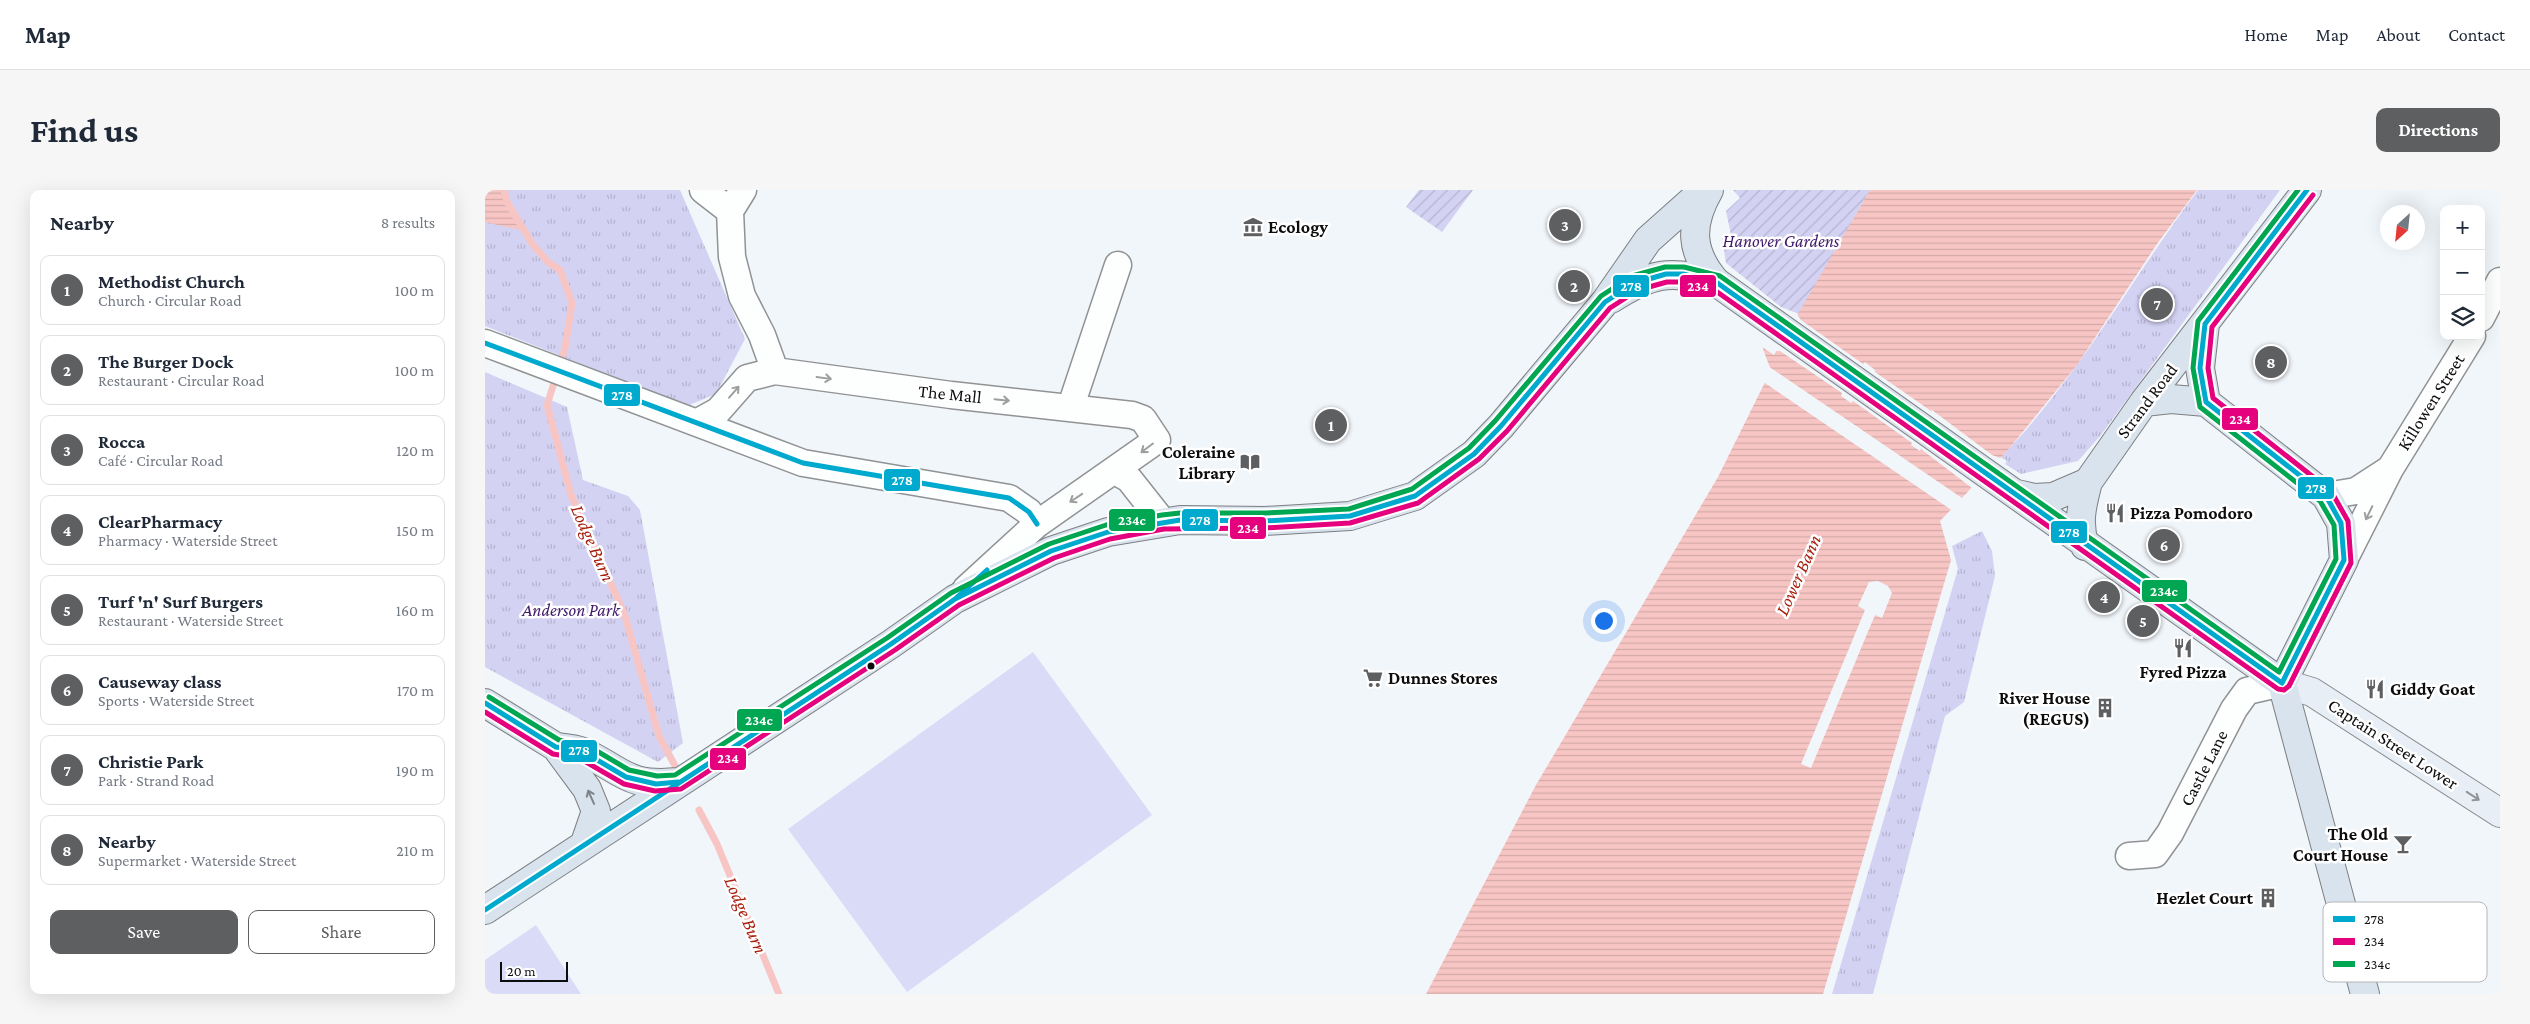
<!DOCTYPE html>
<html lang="en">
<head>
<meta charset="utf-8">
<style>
  :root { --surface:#fff; --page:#f6f6f7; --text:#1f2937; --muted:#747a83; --line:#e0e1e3; --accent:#5d5f60 }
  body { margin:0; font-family:"Crimson Pro",serif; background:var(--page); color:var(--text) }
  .controls { position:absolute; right:15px; top:15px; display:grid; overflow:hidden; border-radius:10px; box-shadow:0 5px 20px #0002 }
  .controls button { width:45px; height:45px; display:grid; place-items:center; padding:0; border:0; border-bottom:1px solid var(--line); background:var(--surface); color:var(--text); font:25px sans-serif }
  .compass { position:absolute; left:1895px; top:15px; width:45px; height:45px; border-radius:50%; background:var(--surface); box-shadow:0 5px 20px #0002; rotate:207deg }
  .scale { position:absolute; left:15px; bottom:12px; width:68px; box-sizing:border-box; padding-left:5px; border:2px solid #0d0d0d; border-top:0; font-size:14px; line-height:18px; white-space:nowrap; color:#0d0d0d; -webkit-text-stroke:4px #fff; paint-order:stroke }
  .you { position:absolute; left:1118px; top:430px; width:18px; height:18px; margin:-12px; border:4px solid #fff; border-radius:50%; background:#1a73e8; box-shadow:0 0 0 8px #1a73e833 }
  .badge { display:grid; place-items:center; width:32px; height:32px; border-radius:50%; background:var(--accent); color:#fff; font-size:16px; font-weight:700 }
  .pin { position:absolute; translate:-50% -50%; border:2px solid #fff; box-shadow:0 1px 5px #0006 }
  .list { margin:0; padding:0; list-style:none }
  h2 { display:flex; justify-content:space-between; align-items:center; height:65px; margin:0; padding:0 20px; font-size:21px }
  h2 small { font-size:16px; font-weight:400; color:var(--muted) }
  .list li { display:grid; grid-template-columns:32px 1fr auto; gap:15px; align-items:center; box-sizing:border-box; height:70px; margin:0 10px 10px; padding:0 10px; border:1px solid var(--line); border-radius:10px }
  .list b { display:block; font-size:19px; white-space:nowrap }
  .list p { margin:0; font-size:16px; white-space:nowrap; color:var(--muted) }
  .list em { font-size:16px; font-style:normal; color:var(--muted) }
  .actions { display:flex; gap:10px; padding:15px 20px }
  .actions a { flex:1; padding:11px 0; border:1px solid var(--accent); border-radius:10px; text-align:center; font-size:18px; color:var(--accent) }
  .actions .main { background:var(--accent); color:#fff }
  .icon { flex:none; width:28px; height:28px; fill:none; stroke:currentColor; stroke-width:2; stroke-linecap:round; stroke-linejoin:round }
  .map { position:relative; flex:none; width:2015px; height:804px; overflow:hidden; border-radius:10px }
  header { display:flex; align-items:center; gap:30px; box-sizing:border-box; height:70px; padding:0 25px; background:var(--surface); border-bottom:1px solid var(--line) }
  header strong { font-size:24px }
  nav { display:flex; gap:28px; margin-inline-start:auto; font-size:18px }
  .intro { display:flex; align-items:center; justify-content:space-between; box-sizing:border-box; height:120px; padding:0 30px }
  h1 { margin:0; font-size:35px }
  .button { padding:12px 22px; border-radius:10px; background:var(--accent); color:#fff; font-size:18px; font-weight:700 }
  main { display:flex; gap:30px; padding:0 30px }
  aside { flex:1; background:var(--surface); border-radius:10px; box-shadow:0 5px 20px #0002 }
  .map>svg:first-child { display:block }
  .park { fill:url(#park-tufts) }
  .garden { fill:url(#garden-furrows) }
  .pitch { fill:#dadcf7 }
  .water { fill:url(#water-rules) }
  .pier { fill:#f1f6fb }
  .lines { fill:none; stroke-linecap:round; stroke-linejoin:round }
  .stream { stroke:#f7c6c4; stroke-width:7 }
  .minor-casing { stroke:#909294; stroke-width:29 }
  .secondary-casing { stroke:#86898b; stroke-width:30 }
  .primary-casing { stroke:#7d7f81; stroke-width:30 }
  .minor { stroke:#fdfefe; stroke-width:26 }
  .secondary { stroke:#e8eef5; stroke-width:28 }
  .primary { stroke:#d8e3ed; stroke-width:28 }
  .bus-1-casing { stroke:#fff; stroke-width:9 }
  .bus-2-casing { stroke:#fff; stroke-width:9 }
  .bus-3-casing { stroke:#fff; stroke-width:9 }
  .bus-1 { stroke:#00a9ce; stroke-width:5 }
  .bus-2 { stroke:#e5007d; stroke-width:5 }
  .bus-3 { stroke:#00a651; stroke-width:5 }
  .oneway { stroke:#9d9e9e }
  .oneway2 { stroke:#909498 }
  .oneway3 { stroke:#7d8388 }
  .bus-dot { fill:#0d0d0d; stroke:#fff; stroke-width:2 }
  .labels { text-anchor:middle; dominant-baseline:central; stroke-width:5; stroke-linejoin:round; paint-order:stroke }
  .poi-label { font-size:18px; font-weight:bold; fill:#0d0d0d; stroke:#fff; text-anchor:start }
  .park-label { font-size:18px; font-style:italic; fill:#3f1969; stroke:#fff }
  .street-label { font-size:18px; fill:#0d0d0d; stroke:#fff }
  .water-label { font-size:19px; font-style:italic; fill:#a71f0d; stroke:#fff }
  .key { fill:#fff; stroke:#b6b6b6; stroke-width:1 }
  .key-label { font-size:14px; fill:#0d0d0d }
  .line-badge { stroke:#fff; stroke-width:2 }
  .badge-label { font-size:14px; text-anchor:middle; font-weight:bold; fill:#fff }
</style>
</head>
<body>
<header>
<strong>Map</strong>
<nav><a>Home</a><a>Map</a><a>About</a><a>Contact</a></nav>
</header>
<div class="intro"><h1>Find us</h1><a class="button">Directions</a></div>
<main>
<aside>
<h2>Nearby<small>8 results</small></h2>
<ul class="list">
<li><span class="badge">1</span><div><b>Methodist Church</b><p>Church · Circular Road</p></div><em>100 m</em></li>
<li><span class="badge">2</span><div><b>The Burger Dock</b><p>Restaurant · Circular Road</p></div><em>100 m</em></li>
<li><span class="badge">3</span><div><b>Rocca</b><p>Café · Circular Road</p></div><em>120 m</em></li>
<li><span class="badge">4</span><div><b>ClearPharmacy</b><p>Pharmacy · Waterside Street</p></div><em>150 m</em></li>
<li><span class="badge">5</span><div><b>Turf 'n' Surf Burgers</b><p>Restaurant · Waterside Street</p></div><em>160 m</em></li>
<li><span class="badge">6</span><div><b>Causeway class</b><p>Sports · Waterside Street</p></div><em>170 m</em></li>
<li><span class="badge">7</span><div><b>Christie Park</b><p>Park · Strand Road</p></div><em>190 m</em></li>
<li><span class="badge">8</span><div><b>Nearby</b><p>Supermarket · Waterside Street</p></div><em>210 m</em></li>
</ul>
<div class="actions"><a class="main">Save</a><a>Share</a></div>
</aside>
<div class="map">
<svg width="2015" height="804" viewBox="0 0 2015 804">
  <defs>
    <pattern id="park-tufts" width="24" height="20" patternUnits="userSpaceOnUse" patternTransform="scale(1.25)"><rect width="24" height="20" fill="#d4d2f3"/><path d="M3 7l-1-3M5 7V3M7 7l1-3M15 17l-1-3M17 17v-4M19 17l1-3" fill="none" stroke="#b5b3cf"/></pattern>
    <pattern id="garden-furrows" width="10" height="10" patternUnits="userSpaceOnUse" patternTransform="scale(1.25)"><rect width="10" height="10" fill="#d4d2f3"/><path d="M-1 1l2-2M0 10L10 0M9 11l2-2" fill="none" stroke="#b5b3cf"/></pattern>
    <pattern id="water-rules" width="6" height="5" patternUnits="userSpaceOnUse" patternTransform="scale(1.25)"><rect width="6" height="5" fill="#f7c6c4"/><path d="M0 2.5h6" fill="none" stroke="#d3a9a7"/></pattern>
  </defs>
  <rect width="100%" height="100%" fill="#f1f6fb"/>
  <path class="park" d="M0,0H195L260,149L231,204L202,216L0,136Z
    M1713,0H1795L1616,245L1593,271L1536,284L1520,274L1522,271L1516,267C1593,188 1647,88 1713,0Z
    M0,182L82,217L98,290L143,306L155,320L198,553L173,572L0,477Z
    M1497,341L1507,361L1510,386L1479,512L1460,526L1388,804H1347L1473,379L1467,356Z"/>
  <path class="garden" d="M934,0H988L957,42L921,17Z
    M1248,0H1385L1314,124L1296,117L1241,73L1237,47L1246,45L1241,21L1255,8Z"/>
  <path class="pitch" d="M548,462L667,625L422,802L303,639Z
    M51,735L96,804H0V770Z"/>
  <path class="water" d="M0,0H19L22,12L40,41L0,32Z
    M1385,0H1712L1672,54L1592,175L1523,260L1455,331L1466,370L1338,804H941L1051,595L1233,287L1286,180L1277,157L1289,165Z"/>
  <path class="pier" d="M1311,123L1316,130L1378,174L1380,172L1390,180V182L1446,221L1447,220L1507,265L1518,269L1468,321L1277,191L1283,180L1275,159L1277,155L1283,176L1477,308L1487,298L1436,259L1435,261L1426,255L1427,253L1368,211L1366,213L1356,206L1357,203L1295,161H1288Z
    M1393,391L1403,396L1407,403L1397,428L1390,425L1326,578L1316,574L1380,420L1373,416L1384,392Z"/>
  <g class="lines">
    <path class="stream" d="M19,0L22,12L48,55L63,72L75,80L87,113L80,158L62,215L86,305L139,423L174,546L195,585
      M214,620L232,654L294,804"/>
    <defs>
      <path id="minor" d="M218,0L245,21
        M258,0L245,21L247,67L257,106L277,145L290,181
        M1996,128L2015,91
        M0,153L318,273L524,308L544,322L552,334
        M586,216L633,75
        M213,232L233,221L262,188L290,181L466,205L647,225L658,229L672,250L552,334L481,399
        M630,281L644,289L678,332
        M1841,306L1871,301L1905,279
        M1859,370L1905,279L1987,146
        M1644,666L1670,664L1685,643L1749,519L1762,501L1797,493"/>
      <path id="secondary" d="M1797,493L1827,502L2015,623"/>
      <path id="primary" d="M1224,0C1204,35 1205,62 1231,92L1797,493
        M1126,109C1166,83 1184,79 1231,92
        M1720,134L1715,178L1721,212
        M1659,212L1686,209L1721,212L1841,306L1856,333L1859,370L1797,493
        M1532,304L1549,308L1568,307L1603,292L1659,212L1822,0
        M1600,356C1592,333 1597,315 1603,292
        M1797,493L1880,804
        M0,513L71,557L102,599L111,621L100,653
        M71,557C80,558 91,559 98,562C139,581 141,597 193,592
        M0,720L406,454L470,409L566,361L623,342L695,330L780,331L865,326L930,306L989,264L1016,236L1120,112L1163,50L1219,0"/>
    </defs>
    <use href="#minor" class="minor-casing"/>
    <use href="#secondary" class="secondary-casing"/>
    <use href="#primary" class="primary-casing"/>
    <use href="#minor" class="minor"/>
    <use href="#secondary" class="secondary"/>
    <use href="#primary" class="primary"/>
    <defs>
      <path id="bus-1" d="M1720,134L1715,178L1721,212L1841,306L1856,333L1859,370L1797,493
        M1720,134L1822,0
        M0,153L318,273L524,308L544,322L552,334
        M470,409L566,361L623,342L695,330L780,331L865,326L930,306L989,264L1016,236L1120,112L1150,93L1181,84H1198L1231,92L1797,493
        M0,513L71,557L97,561L141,587L171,594L193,592
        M0,720L406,454L470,409L502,380"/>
      <path id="bus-2" d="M0,522L68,564L94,568L139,594L170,601L196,599L410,460L474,415L569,368L625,349L679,339L780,338L865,333L933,313L994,269L1022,241L1125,118L1153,100L1182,92H1197L1228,99L1793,499L1799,500L1804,496L1866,373L1863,331L1846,301L1728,208L1723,178L1727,137L1828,5"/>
      <path id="bus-3" d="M4,507L74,550L100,554L144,580L172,586L190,585L402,448L466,403L564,354L621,335L677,325L695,323H780L864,319L927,299L984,258L1010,231L1116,106L1147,86L1180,77H1199L1235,86L1794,482L1851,369L1849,335L1835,311L1715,217L1708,178L1713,131L1813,0"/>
    </defs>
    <use href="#bus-1" class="bus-1-casing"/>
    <use href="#bus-2" class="bus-2-casing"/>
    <use href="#bus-3" class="bus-3-casing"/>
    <use href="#bus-1" class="bus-1"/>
    <use href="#bus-2" class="bus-2"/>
    <use href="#bus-3" class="bus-3"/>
  </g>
  <defs><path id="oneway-shaft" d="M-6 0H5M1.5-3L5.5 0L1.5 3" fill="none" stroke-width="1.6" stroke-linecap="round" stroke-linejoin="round" transform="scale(1.25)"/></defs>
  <g class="oneway">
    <use href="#oneway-shaft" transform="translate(339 188) rotate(8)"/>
    <use href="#oneway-shaft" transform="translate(249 202) rotate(-49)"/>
    <use href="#oneway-shaft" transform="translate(517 210) rotate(6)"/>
    <use href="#oneway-shaft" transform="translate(662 258) rotate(143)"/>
    <use href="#oneway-shaft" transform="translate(591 308) rotate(146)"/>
    <use href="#oneway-shaft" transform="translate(1884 323) rotate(116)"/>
  </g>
  <use class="oneway2" href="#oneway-shaft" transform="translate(1988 606) rotate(33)"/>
  <use class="oneway3" href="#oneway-shaft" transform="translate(106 607) rotate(-114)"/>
  <defs>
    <symbol id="museum-bare" viewBox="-9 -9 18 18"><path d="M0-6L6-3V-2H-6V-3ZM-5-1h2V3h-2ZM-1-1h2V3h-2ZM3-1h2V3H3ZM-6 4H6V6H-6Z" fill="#5d5f60" stroke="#fff" stroke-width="2.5" paint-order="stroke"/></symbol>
    <symbol id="library-bare" viewBox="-9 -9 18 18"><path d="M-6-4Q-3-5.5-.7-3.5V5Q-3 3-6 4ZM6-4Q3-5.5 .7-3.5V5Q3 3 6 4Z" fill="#5d5f60" stroke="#fff" stroke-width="2.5" paint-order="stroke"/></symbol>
    <symbol id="restaurant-bare" viewBox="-9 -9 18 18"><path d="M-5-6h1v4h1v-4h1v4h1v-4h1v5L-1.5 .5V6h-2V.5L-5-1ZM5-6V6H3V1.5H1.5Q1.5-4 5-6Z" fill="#5d5f60" stroke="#fff" stroke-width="2.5" paint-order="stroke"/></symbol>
    <symbol id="supermarket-bare" viewBox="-9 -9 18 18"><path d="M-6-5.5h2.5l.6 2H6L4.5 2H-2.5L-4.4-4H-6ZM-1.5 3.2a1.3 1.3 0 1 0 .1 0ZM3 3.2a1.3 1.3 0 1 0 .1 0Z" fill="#5d5f60" stroke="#fff" stroke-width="2.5" paint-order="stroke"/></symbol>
    <symbol id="building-bare" viewBox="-9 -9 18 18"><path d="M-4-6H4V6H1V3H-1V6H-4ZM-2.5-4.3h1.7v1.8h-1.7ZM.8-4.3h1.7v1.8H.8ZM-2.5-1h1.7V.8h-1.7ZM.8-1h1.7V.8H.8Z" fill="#5d5f60" stroke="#fff" stroke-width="2.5" paint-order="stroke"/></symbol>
    <symbol id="bar-bare" viewBox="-9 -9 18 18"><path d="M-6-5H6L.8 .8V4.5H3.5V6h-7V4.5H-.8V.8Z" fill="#5d5f60" stroke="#fff" stroke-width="2.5" paint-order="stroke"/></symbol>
  </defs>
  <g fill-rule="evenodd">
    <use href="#museum-bare" x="754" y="23" width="28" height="28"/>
    <use href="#library-bare" x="751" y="258" width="28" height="28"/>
    <use href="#restaurant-bare" x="1616" y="309" width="28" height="28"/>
    <use href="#restaurant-bare" x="1684" y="444" width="28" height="28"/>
    <use href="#supermarket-bare" x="874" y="474" width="28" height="28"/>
    <use href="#restaurant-bare" x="1876" y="485" width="28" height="28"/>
    <use href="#building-bare" x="1606" y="504" width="28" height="28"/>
    <use href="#bar-bare" x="1904" y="640" width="28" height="28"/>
    <use href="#building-bare" x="1769" y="694" width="28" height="28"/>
  </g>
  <circle class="bus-dot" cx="386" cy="476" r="4.5"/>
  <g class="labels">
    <g class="poi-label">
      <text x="783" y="37">Ecology</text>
      <text x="750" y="262" text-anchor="end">Coleraine<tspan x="750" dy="21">Library</tspan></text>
      <text x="1645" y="323">Pizza Pomodoro</text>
      <text x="1698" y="482" text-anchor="middle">Fyred Pizza</text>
      <text x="903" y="488">Dunnes Stores</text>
      <text x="1905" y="499">Giddy Goat</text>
      <text x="1605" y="508" text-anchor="end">River House<tspan x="1605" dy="21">(REGUS)</tspan></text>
      <text x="1903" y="644" text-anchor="end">The Old<tspan x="1903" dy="21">Court House</tspan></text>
      <text x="1768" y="708" text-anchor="end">Hezlet Court</text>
    </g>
    <g class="park-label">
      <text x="1296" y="51">Hanover Gardens</text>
      <text x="86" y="420">Anderson Park</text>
    </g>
    <g class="street-label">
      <text transform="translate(465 204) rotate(6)">The Mall</text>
      <text transform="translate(1662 211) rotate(-53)">Strand Road</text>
      <text transform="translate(1946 212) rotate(-58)">Killowen Street</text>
      <text transform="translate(1908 554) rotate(33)">Captain Street Lower</text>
      <text transform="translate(1719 578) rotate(-63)">Castle Lane</text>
    </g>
    <g class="water-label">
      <text transform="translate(108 353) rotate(66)">Lodge Burn</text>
      <text transform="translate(1313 385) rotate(-66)">Lower Bann</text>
      <text transform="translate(261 725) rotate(67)">Lodge Burn</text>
    </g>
  </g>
  <rect x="1838" y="712" width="164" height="80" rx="8" class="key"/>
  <rect x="1848" y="726" width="22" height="6" fill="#00a9ce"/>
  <rect x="1848" y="748" width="22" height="7" fill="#e5007d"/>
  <rect x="1848" y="771" width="22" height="6" fill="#00a651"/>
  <g class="key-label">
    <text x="1879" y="734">278</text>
    <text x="1879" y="756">234</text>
    <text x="1879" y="779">234c</text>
  </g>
  <g class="line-badge">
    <rect x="1194" y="84" width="38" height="24" rx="5" fill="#e5007d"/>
    <rect x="1127" y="84" width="38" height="24" rx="5" fill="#00a9ce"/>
    <rect x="118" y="193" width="38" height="24" rx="5" fill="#00a9ce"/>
    <rect x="1736" y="217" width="38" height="24" rx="5" fill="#e5007d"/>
    <rect x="398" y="278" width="38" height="24" rx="5" fill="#00a9ce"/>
    <rect x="1812" y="286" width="38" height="24" rx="5" fill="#00a9ce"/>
    <rect x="696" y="318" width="38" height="24" rx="5" fill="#00a9ce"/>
    <rect x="623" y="318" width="48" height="24" rx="5" fill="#00a651"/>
    <rect x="744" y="326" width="38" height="24" rx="5" fill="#e5007d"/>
    <rect x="1565" y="330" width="38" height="24" rx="5" fill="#00a9ce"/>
    <rect x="1656" y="389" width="47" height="24" rx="5" fill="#00a651"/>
    <rect x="251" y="518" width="47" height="24" rx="5" fill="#00a651"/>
    <rect x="75" y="549" width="38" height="24" rx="5" fill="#00a9ce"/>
    <rect x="224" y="557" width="38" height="24" rx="5" fill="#e5007d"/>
  </g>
  <g class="badge-label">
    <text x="1213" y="101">234</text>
    <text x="1146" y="101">278</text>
    <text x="137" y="210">278</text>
    <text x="1755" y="234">234</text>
    <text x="417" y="295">278</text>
    <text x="1831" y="303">278</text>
    <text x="715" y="335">278</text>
    <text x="647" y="335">234c</text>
    <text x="763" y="343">234</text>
    <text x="1584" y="347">278</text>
    <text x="1679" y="406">234c</text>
    <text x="274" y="535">234c</text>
    <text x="94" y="565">278</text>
    <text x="243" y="573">234</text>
  </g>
</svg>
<div class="controls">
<button>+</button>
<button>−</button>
<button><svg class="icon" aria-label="layers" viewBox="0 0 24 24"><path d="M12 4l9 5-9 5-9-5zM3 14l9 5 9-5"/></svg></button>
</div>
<svg class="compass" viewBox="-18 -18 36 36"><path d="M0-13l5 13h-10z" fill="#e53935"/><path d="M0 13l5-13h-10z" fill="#747a83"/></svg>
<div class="scale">20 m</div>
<div class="you"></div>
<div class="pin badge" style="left:846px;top:235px">1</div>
<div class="pin badge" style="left:1089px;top:96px">2</div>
<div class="pin badge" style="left:1080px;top:35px">3</div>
<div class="pin badge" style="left:1619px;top:407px">4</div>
<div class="pin badge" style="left:1658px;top:431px">5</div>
<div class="pin badge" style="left:1679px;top:355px">6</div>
<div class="pin badge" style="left:1672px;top:114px">7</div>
<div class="pin badge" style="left:1786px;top:172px">8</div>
</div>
</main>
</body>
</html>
